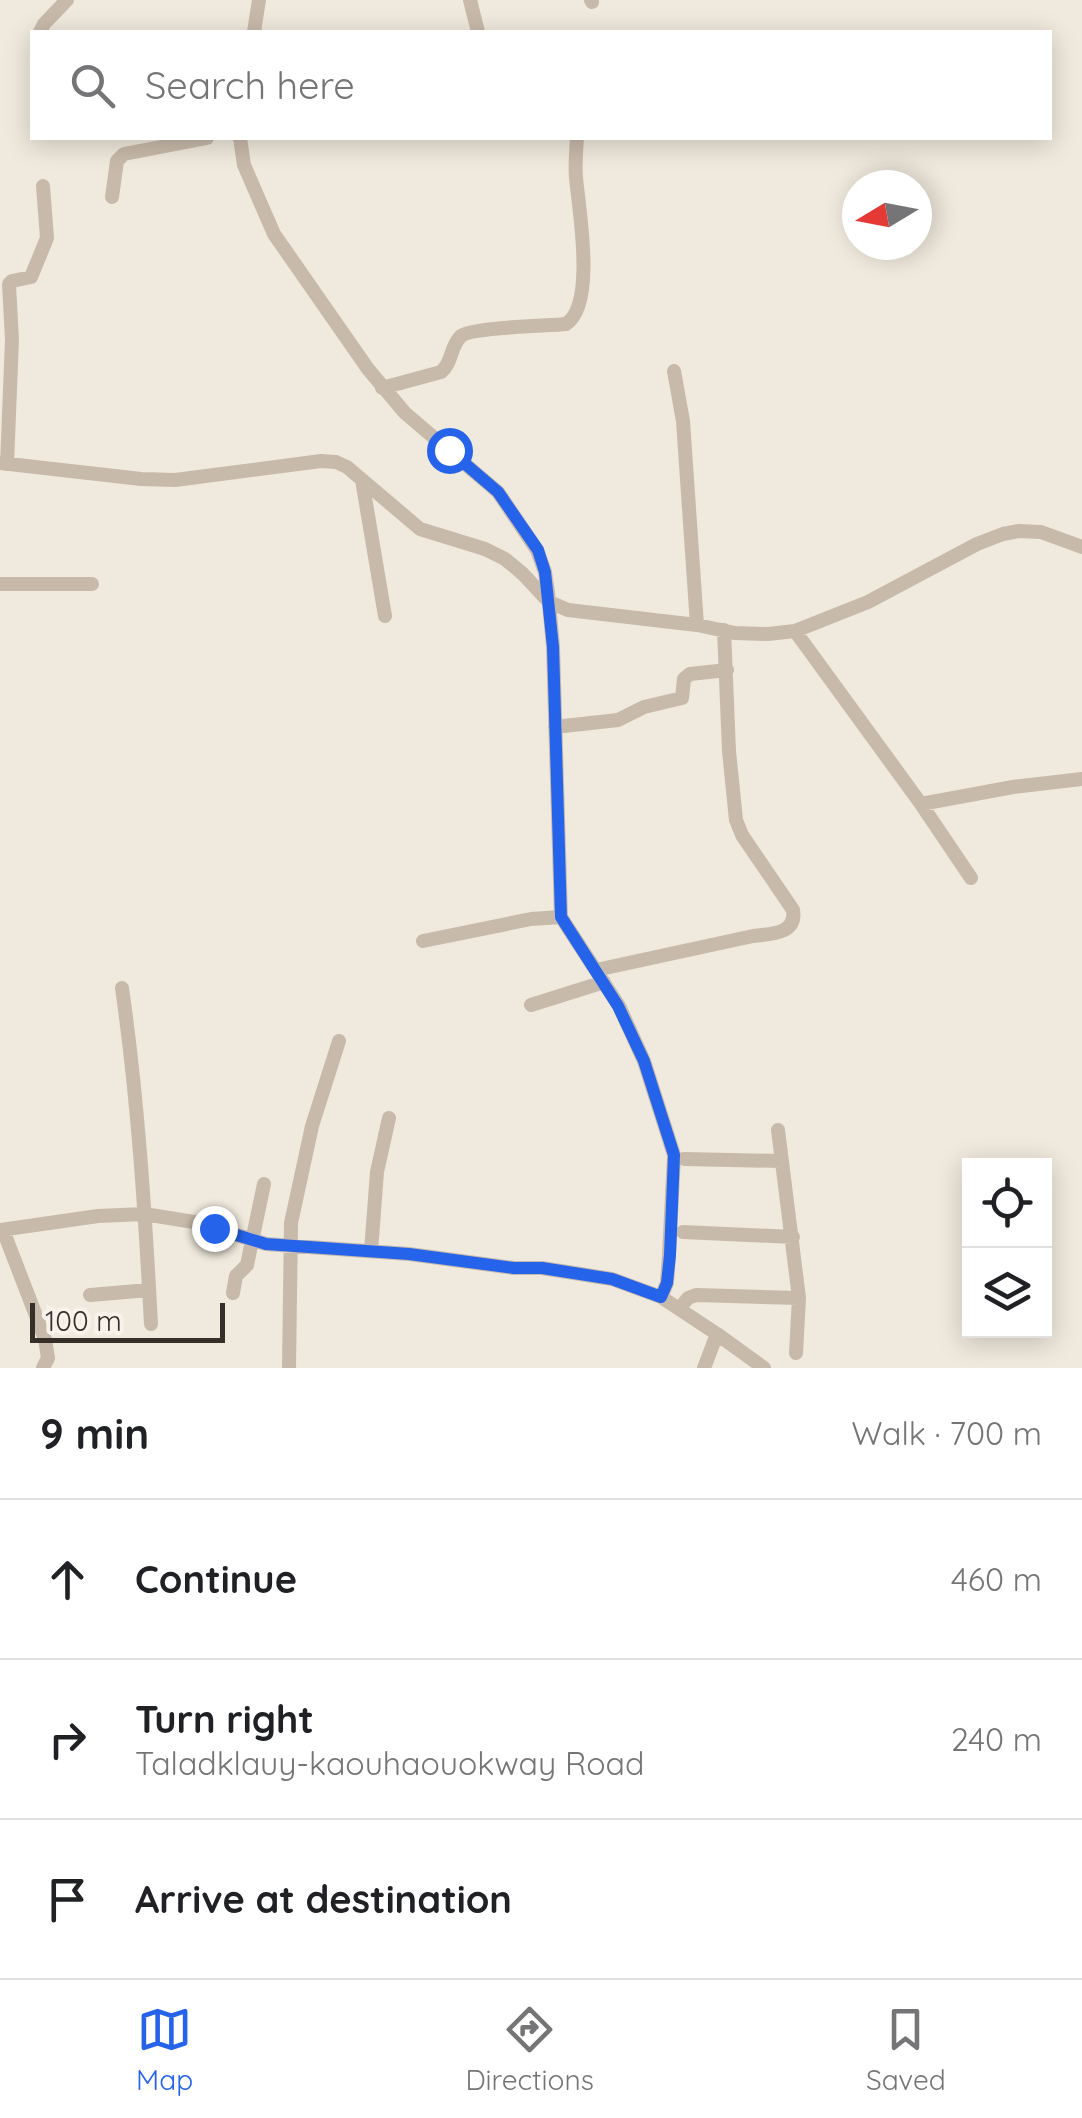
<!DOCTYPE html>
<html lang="en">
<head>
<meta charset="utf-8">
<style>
  :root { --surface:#fff; --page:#f2f2f2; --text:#202124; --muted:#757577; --line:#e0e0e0; --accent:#2563eb }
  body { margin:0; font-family:Quicksand,sans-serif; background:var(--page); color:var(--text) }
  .controls { position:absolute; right:30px; bottom:30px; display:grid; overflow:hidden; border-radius:0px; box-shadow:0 5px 25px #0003 }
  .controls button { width:90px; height:90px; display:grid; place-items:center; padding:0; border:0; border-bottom:2px solid var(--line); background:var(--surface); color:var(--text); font:50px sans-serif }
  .compass { position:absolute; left:842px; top:170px; width:90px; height:90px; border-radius:50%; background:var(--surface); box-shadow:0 5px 25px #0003; rotate:260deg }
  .scale { position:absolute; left:30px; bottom:25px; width:195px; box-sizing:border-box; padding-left:10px; border:5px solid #362e29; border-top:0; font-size:28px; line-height:35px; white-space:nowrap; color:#362e29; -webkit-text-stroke:8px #f8f3ea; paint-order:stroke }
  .stop { position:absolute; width:30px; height:30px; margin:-22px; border:8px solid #2563eb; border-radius:50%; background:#fff }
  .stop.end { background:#2563eb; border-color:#fff; box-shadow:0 2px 10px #0008 }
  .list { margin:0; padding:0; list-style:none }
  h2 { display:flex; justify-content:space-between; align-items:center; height:130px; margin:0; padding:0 40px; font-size:42px }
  h2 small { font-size:32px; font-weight:400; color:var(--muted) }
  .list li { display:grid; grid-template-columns:65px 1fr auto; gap:30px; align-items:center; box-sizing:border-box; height:160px; padding:0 40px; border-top:2px solid var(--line) }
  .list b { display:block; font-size:38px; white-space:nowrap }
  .list p { margin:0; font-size:32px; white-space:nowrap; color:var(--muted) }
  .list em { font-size:32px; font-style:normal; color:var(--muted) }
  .icon { flex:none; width:55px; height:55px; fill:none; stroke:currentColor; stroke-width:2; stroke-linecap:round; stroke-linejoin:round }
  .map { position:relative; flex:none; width:1082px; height:1368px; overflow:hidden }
  .search { position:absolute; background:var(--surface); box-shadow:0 5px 25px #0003; left:30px; right:30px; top:30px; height:110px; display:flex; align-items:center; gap:25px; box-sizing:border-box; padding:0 35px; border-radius:0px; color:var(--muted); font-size:38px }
  .sheet { height:610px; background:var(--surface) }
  nav { display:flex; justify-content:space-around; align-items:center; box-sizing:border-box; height:140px; border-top:2px solid var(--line); background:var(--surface); font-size:28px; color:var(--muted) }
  nav a { display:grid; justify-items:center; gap:5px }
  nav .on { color:var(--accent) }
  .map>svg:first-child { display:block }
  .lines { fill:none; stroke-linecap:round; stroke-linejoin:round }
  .minor { stroke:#c8baaa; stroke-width:14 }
  .route { stroke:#2563eb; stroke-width:12 }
</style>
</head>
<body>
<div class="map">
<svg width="1082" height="1368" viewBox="0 0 1082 1368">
  <rect width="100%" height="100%" fill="#f0e9dd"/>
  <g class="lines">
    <path class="minor" d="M470,0L478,32
      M591,0L592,2
      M40,32L44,24L67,0
      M254,32L259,0
      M240,138L244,165L274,234L368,369L405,413L498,492L537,550L545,572L548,592L553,647L561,917L619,1006L644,1061L674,1155L669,1255L667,1283L661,1297
      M112,197L117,161L124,154L207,138
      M674,371L683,421L697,625
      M382,388L441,372C453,362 450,346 461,336C472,327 548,326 566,324C596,305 579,210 576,178C575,164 576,151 577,138
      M0,463L141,479L175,480L321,461L336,462L347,467L420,529L485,549L505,559L523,574L549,602L568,610L697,625L735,633L768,634L795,631L868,602L977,544L1003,534L1019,531L1041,532L1082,547
      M7,464L12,340L9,284L12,281L31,277L45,243L47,238L43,186
      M362,480L385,616
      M0,584H92
      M795,631L921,804L1013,787L1082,779
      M555,727L618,720L644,707L682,698L684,679L690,674L727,670
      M921,804L971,878
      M423,941L531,919L561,917
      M596,970L753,936C771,934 797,934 793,910L742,835L736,820L729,751L724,630
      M122,988C138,1100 145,1212 151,1324
      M531,1005L604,982
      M778,1130L799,1298L796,1353
      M684,1159L782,1161
      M0,1230L98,1216L144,1214L194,1222L266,1244L409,1254L514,1268H542L612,1279L661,1297L717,1334L764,1368
      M3,1230L45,1339L48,1358L43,1368
      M683,1232L793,1237
      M371,1251L377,1172L389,1118
      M233,1293L236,1276L247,1265L264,1184
      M90,1295L149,1290
      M680,1308L688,1298L696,1295L799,1298
      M289,1368L291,1223L312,1126L339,1041
      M704,1368L717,1334"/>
  </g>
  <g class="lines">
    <path class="route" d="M214,1228L266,1244L409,1254L514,1268H542L612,1279L661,1297L667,1283L670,1255L674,1155L644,1061L618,1006L561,917L553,647L545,572L538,550L498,492L449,450"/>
  </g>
</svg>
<div class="controls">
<button><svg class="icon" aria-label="locate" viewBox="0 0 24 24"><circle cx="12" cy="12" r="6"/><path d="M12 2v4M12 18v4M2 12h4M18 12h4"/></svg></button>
<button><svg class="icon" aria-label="layers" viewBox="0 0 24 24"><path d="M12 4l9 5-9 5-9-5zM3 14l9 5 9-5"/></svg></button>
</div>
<svg class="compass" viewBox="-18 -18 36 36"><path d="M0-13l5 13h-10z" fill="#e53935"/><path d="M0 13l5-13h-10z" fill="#757577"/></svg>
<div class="scale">100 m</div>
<div class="stop" style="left:449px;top:450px"></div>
<div class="stop end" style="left:214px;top:1228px"></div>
<div class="search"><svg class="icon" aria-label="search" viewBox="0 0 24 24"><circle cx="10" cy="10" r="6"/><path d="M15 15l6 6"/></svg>Search here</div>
</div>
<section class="sheet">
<h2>9 min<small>Walk · 700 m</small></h2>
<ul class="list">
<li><svg class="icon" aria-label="ahead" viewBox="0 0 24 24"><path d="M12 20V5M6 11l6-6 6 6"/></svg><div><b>Continue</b></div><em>460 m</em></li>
<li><svg class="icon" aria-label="right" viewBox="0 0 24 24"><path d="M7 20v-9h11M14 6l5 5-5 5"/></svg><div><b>Turn right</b><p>Taladklauy-kaouhaouokway Road</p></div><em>240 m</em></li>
<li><svg class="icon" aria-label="arrive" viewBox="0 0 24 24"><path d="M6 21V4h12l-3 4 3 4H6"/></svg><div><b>Arrive at destination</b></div></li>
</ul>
</section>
<nav>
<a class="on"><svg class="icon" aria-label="map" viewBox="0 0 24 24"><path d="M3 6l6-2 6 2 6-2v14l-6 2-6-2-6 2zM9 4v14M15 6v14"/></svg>Map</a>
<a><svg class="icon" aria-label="directions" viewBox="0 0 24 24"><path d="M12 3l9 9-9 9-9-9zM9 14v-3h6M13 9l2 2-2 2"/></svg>Directions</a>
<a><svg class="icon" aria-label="saved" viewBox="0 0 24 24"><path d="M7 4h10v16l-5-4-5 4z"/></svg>Saved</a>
</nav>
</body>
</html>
